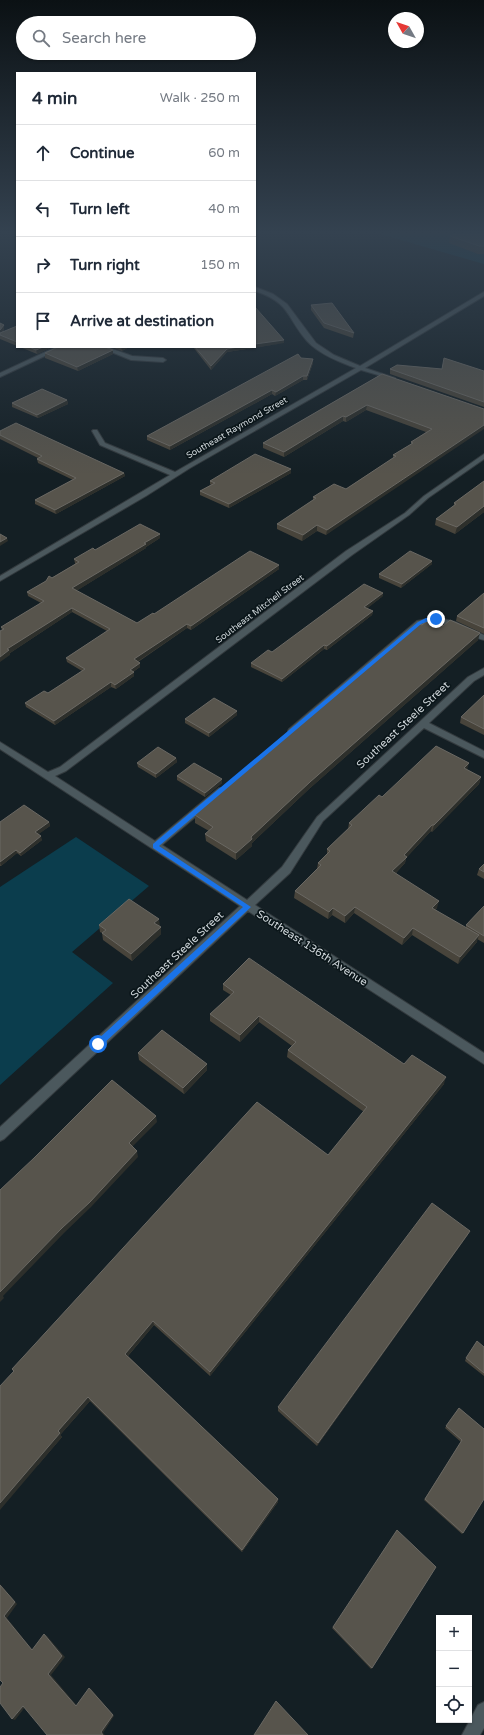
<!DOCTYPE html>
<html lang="en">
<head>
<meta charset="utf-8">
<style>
  :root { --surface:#fff; --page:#f6f6f7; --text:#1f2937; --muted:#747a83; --line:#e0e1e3 }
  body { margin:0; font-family:"Varela Round",sans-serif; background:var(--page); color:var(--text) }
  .controls { position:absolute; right:12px; bottom:12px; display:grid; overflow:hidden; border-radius:0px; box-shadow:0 1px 3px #0004 }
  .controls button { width:36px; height:36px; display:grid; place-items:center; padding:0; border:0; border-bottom:1px solid var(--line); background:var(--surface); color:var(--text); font:20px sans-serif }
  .compass { position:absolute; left:388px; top:12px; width:36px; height:36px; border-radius:50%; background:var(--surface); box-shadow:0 1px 3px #0004; rotate:310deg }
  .stop { position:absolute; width:12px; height:12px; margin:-9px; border:3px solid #1a73e8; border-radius:50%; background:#fff }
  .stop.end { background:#1a73e8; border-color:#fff; box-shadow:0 1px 4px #0008 }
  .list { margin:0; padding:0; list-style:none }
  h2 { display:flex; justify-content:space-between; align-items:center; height:52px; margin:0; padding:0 16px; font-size:17px }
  h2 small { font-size:13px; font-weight:400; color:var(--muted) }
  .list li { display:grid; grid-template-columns:26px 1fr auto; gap:12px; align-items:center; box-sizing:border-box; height:56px; padding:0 16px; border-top:1px solid var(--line) }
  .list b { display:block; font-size:15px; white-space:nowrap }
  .list em { font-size:13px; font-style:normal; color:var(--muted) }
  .icon { flex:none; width:22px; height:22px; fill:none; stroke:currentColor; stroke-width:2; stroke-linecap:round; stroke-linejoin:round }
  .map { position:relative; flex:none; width:484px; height:1735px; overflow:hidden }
  .search { position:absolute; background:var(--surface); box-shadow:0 1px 3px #0004; left:16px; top:16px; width:240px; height:44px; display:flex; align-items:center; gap:10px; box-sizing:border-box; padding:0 14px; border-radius:22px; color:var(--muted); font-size:15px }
  .panel { position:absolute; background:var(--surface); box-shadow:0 1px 3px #0004; left:16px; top:72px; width:240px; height:276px; border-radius:0px }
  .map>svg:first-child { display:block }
  .green { fill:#0b3d4d }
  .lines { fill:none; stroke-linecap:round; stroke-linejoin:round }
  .minor-casing { stroke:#333a3e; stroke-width:2 }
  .minor { fill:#4b585d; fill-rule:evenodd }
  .wall { fill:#48443b }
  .shaded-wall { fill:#2d2f2b }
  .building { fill:#57544c; stroke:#6a6863 }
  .route { fill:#1a73e8 }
  .labels { text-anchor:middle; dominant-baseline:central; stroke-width:3.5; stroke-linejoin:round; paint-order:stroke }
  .far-street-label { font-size:9px; fill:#d0d7db; stroke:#0b161a }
  .street-label { font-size:11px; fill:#d0d7db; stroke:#0b161a }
</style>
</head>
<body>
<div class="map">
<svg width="484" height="1735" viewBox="0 0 484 1735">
  <rect width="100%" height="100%" fill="#141f24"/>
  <path class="green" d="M373,232H484V264Z
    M76,837L149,886L72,952L113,983L0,1085V887Z"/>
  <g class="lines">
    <defs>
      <path id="minor" d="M255,287L273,294L287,304L316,343L334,355L360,366L482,293L484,292V296L365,368L395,378V380L361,370L190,468L146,496L0,581V576L170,475L100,445L92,431L93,430H97L105,443L175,472L356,368C339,362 319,354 307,341C286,317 291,303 255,291Z
        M56,347H64L0,377V373Z
        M99,347H107L132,356L163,358L166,360L163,362L131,360Z
        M484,454V459L428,498L409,515L352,555L66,771L55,776L155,841L219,788H225L227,790L225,792L162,845L247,900L282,867L317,817L468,677L484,668V675L474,681L429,723L484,751V758L424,728L323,821L290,873L255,905L484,1053V1064L248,911L4,1139L0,1141V1127L240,906L0,749V742L48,772L60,767L346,551L405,513L424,496Z
        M436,617L455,622L484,635V640C463,635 447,617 423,625L295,733H289L288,731L289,729L417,621Z
        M484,1702V1728L480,1735H462L478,1705Z"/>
    </defs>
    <use href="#minor" class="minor-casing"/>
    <use href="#minor" class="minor"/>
  </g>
  <path class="wall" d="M484,232V254H478L449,243L450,236Z
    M311,305L354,333L353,338L324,328L311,310Z
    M0,323L4,329L3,332L17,326V346L0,339Z
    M284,343L227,352L211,370L193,347H255Z
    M20,347H52L37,354Z
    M111,347H129L122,351Z
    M113,350V354L78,371L45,358V353Z
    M313,359V363L307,380H303L275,396L272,394L170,450L147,440V436Z
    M390,369H442L484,371V407L390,374Z
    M382,374L484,409L326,535L317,531L302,541L277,529V524L313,500V497L346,489L393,458V455L411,444V442L426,432L366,410L346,422L343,421L284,457L263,448V443Z
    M67,400L68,404L38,418L12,407V403Z
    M0,431L124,473L125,476L56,514L35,504V500L73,480L38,463L37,459L38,458L0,439Z
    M291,469V473L229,508L200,495V491L211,485L210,484V481Z
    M484,481V512L455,534L435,525L436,519L454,506V503Z
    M160,538L146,547V548L76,591L137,623L154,614L279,565V569L191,630L187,628L138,662L140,663V667L133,672L134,676L116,689L111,687L55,725L26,707L25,703L48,693L82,671L67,662L66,658L107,631L72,612L10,653V655L1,627L41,603L28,596L27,592L75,564V563L74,559L95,550Z
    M432,561V564L401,588L379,578V574Z
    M484,593V634L456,621L457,616Z
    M383,596L367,608L373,611L372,615L327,650L324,649L282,682L251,667V663Z
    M422,625L443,626L478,640L309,789L252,843V846L236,860L206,841L205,834L209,831L195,823V815Z
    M484,695V735L460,723L461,717Z
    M237,715L209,737L185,723V719Z
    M176,758L177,762L156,778L138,767L137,763Z
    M467,770L481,777L479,784L432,832L431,831L406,858L405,863L396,873L437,908L435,910L466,928V925L484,906V943L477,939V942L458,964L412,935L402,945L354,913L345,923L332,915L328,919L294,898L295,891L317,869L318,863L327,855V849L348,829L349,823L382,797Z
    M177,776L222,783L205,797L177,780Z
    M0,822H49L50,826L38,834L42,840L21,856L17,853L1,866H0Z
    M484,864V879L477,875L479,869Z
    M99,925L160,926H159L161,934L132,961L103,940L102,933L100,932Z
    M223,984L404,1064L444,1084L210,1376L154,1325L128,1356L278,1499V1502L242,1552L90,1401L60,1435L62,1437L38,1465L13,1371L12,1369L328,1155L364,1112L287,1057L288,1050L292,1046L259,1022L240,1042L210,1021V1014L231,995L223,990Z
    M138,1053L207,1064V1070L184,1094L139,1060Z
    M470,1231L467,1236L317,1446L278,1411V1407Z
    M484,1347V1376L465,1361L466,1358Z
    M459,1408L484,1429L463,1533L462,1534L424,1500L461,1442L445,1428Z
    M333,1627L372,1668L371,1669L332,1628Z"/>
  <path class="shaded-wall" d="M4,325V329L0,335V330Z
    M284,340V343L227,352L211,370V366L227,349L238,347H255V344Z
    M43,347H52L37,354L36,350Z
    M121,347H129L122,351Z
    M113,350V354L78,371L77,367Z
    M313,359V363L307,380V376Z
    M303,376V380L275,396L276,392Z
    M272,390V394L170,450V446Z
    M67,400L68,404L38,418L37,415Z
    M367,405L366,410L346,422V417Z
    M343,416V421L284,457V452Z
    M484,425V429L326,535L327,530Z
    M291,469V473L229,508V504Z
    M124,473L125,476L56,514L55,510Z
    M484,506V512L455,534L457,527Z
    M317,525V531L302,541L303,535Z
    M160,534V538L146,547V548L73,593L72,588Z
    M7,538L8,541L0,546V542Z
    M432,561V564L401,588L402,584Z
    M279,565V569L191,630V626Z
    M383,593V596L364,611V607Z
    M72,608V612L10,653V655L0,662V657L7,649Z
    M373,611L372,615L327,650V646Z
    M187,624V628L134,664V659Z
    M480,633L478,640L309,789L252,843V846L236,860V853L251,837L310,782Z
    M324,645V649L282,682V679Z
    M140,663V667L130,674V670Z
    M134,672V676L116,689L115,685Z
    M111,682V687L55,725L54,721Z
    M237,711V715L209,737V733Z
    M176,758L177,762L156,778V774Z
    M469,763L467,770L462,775L464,768Z
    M481,777L479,784L432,832L434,825Z
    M222,779V783L205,797V793Z
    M49,822L50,826L36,836L35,832Z
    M432,825L431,831L406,858L405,863L391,878L392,871L404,855Z
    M41,836L42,840L21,856L20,853Z
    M16,850L17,853L1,866L0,862Z
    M439,901L437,908L431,914L432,908Z
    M355,907L354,913L345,923V916Z
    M333,908L332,915L328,919L329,912Z
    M159,919L160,926L155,930L154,923Z
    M161,927V934L132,961L131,954Z
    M413,928L412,935L402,945L404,938Z
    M479,935L477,942L458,964L460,957Z
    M259,1016V1022L240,1042V1035Z
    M207,1064V1070L184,1094L183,1088Z
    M446,1077L444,1084L210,1376V1372Z
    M156,1116L157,1122L130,1149L129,1143Z
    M137,1151L138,1157L91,1207L64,1233L3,1296L4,1298L0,1302V1292Z
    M470,1231L467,1236L317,1446L318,1443Z
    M153,1321L154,1325L126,1358L125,1354Z
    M88,1397L90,1401L60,1435L62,1437L0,1510V1503L58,1431Z
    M278,1499V1502L242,1552V1550Z
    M0,1584L17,1604L7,1618L34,1652L32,1650L4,1616Z
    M44,1634L47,1636L65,1657L51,1675L78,1707L76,1706L48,1674Z
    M89,1688L91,1689L114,1716L103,1733L105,1735H103L101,1732Z
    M23,1706H26L15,1720L12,1719Z"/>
  <path class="building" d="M460,232H484V246H479L450,236Z
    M332,303L354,333L324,323L311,305Z
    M255,307L284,340L255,344Z
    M0,323L4,325L0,330Z
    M17,326V342L0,335V333Z
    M29,347H43L36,350Z
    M58,347H105L113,350L77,367L45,353Z
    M195,347H238L227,349L211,366Z
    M298,354L301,358L313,359L307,376H303L276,392L272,390L170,446L147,436Z
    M444,358L484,371V402L390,369L397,365L442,369Z
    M382,374L484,409V425L327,530L317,525L303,535L277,524L316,498L313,497L334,484L346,489L396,456L393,455L413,443L411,442L432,429L367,405L346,417L343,416L284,452L263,443Z
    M42,389L67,400L37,415L12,403Z
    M16,423L124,473L55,510L35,500L76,478L37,459L42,456L0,435V431Z
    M255,454L291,469L229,504L200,491L215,483L210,481Z
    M484,481V506L457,527L436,519L456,504L454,503Z
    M140,524L160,534L144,543L146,544L72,588L137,623L153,613L154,614L250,551L279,565L191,626L187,624L134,659L140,663L130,670L134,672L115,685L111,682L54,721L25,703L44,691L48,693L85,669L66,658L110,629L72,608L7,649L9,650L0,657V631L4,629L1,627L44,601L27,592L46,581L49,576L52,578L79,562L74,559L93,548L95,550Z
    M0,534L7,538L0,542Z
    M410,551L432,561L402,584L379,574Z
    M364,584L383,593L364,607L373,611L327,646L324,645L282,679L251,663L268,650L272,652Z
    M484,593V628L457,616Z
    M429,619L443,626L450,620L480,633L310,782L251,837L252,839L236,853L205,834L213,827L195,815L214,796L419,624L422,625Z
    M484,695V729L461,717Z
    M214,698L237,711L209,733L185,719Z
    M436,746L469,763L464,768L481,777L434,825H432L404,855L407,857L392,871L439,901L432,908L479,935L460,957L413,928L404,938L355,907L345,916L333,908L329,912L295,891L321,865L318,863L330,851L327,849L352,825L349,823L379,795L382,797Z
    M158,747L176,758L156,774L137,763Z
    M194,763L222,779L205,793L177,776Z
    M24,805L49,822L35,832L41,836L20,853L16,850L0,862V822Z
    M484,864V872L479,869Z
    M129,899L159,919L154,923L161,927L131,954L102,933L106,930L99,925Z
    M484,906V936L466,925Z
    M249,958L404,1064L412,1055L446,1077L210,1372L153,1321L125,1354L278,1499L242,1550L88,1397L58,1431L60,1433L0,1503V1386L14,1371L12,1369L35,1344L257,1102L328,1155L367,1107L288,1050L296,1042L259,1016L240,1035L210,1014L234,992L223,984Z
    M162,1030L207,1064L183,1088L138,1053Z
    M112,1080L156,1116L129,1143L137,1151L90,1202L62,1228L0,1292V1190L34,1158Z
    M432,1203L470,1231L318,1443L278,1407Z
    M477,1341L484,1347V1373L466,1358Z
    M459,1408L484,1429V1499L463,1533L425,1499L462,1440L446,1426Z
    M397,1530L436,1567L372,1668L333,1627Z
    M0,1585L15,1602L4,1616L32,1650L44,1634L62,1656L48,1674L76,1706L89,1688L113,1715L101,1732L103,1735H47L23,1706L12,1719L0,1703V1687L3,1683L0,1680Z
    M276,1701L308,1735H254Z"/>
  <linearGradient id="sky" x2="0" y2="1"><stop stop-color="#0b1114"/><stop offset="0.49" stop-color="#344250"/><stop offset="1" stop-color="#344250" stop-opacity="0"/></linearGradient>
  <rect width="484" height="475" fill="url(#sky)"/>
  <path class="route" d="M436,617L439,619L438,620L429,621L421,624L159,846L251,907L101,1046H96V1041L243,907L153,848V844L418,622L426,618Z"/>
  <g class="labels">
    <g class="far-street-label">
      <text transform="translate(237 428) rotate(-30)">Southeast Raymond Street</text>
      <text transform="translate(260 609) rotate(-37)">Southeast Mitchell Street</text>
    </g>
    <g class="street-label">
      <text transform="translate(403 725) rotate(-43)">Southeast Steele Street</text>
      <text transform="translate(312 948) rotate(33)">Southeast 136th Avenue</text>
      <text transform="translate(177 955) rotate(-43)">Southeast Steele Street</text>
    </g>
  </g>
</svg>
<div class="controls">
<button>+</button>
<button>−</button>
<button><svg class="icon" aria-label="locate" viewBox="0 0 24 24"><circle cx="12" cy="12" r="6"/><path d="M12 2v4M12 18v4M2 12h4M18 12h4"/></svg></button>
</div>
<svg class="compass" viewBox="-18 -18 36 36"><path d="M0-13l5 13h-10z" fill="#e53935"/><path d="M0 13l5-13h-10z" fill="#747a83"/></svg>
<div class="stop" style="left:98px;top:1044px"></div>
<div class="stop end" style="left:436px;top:619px"></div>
<div class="search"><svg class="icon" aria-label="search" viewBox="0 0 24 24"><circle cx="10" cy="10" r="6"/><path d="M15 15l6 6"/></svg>Search here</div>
<section class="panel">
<h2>4 min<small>Walk · 250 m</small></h2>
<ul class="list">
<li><svg class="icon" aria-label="ahead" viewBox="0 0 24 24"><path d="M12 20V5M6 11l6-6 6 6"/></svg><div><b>Continue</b></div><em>60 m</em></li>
<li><svg class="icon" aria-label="left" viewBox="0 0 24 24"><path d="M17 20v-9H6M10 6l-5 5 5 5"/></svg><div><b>Turn left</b></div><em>40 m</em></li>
<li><svg class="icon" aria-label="right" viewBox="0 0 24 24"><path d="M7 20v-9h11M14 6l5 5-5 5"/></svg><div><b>Turn right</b></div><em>150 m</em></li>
<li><svg class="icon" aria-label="arrive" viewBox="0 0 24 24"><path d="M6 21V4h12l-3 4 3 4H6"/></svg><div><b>Arrive at destination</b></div></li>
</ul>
</section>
</div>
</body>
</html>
